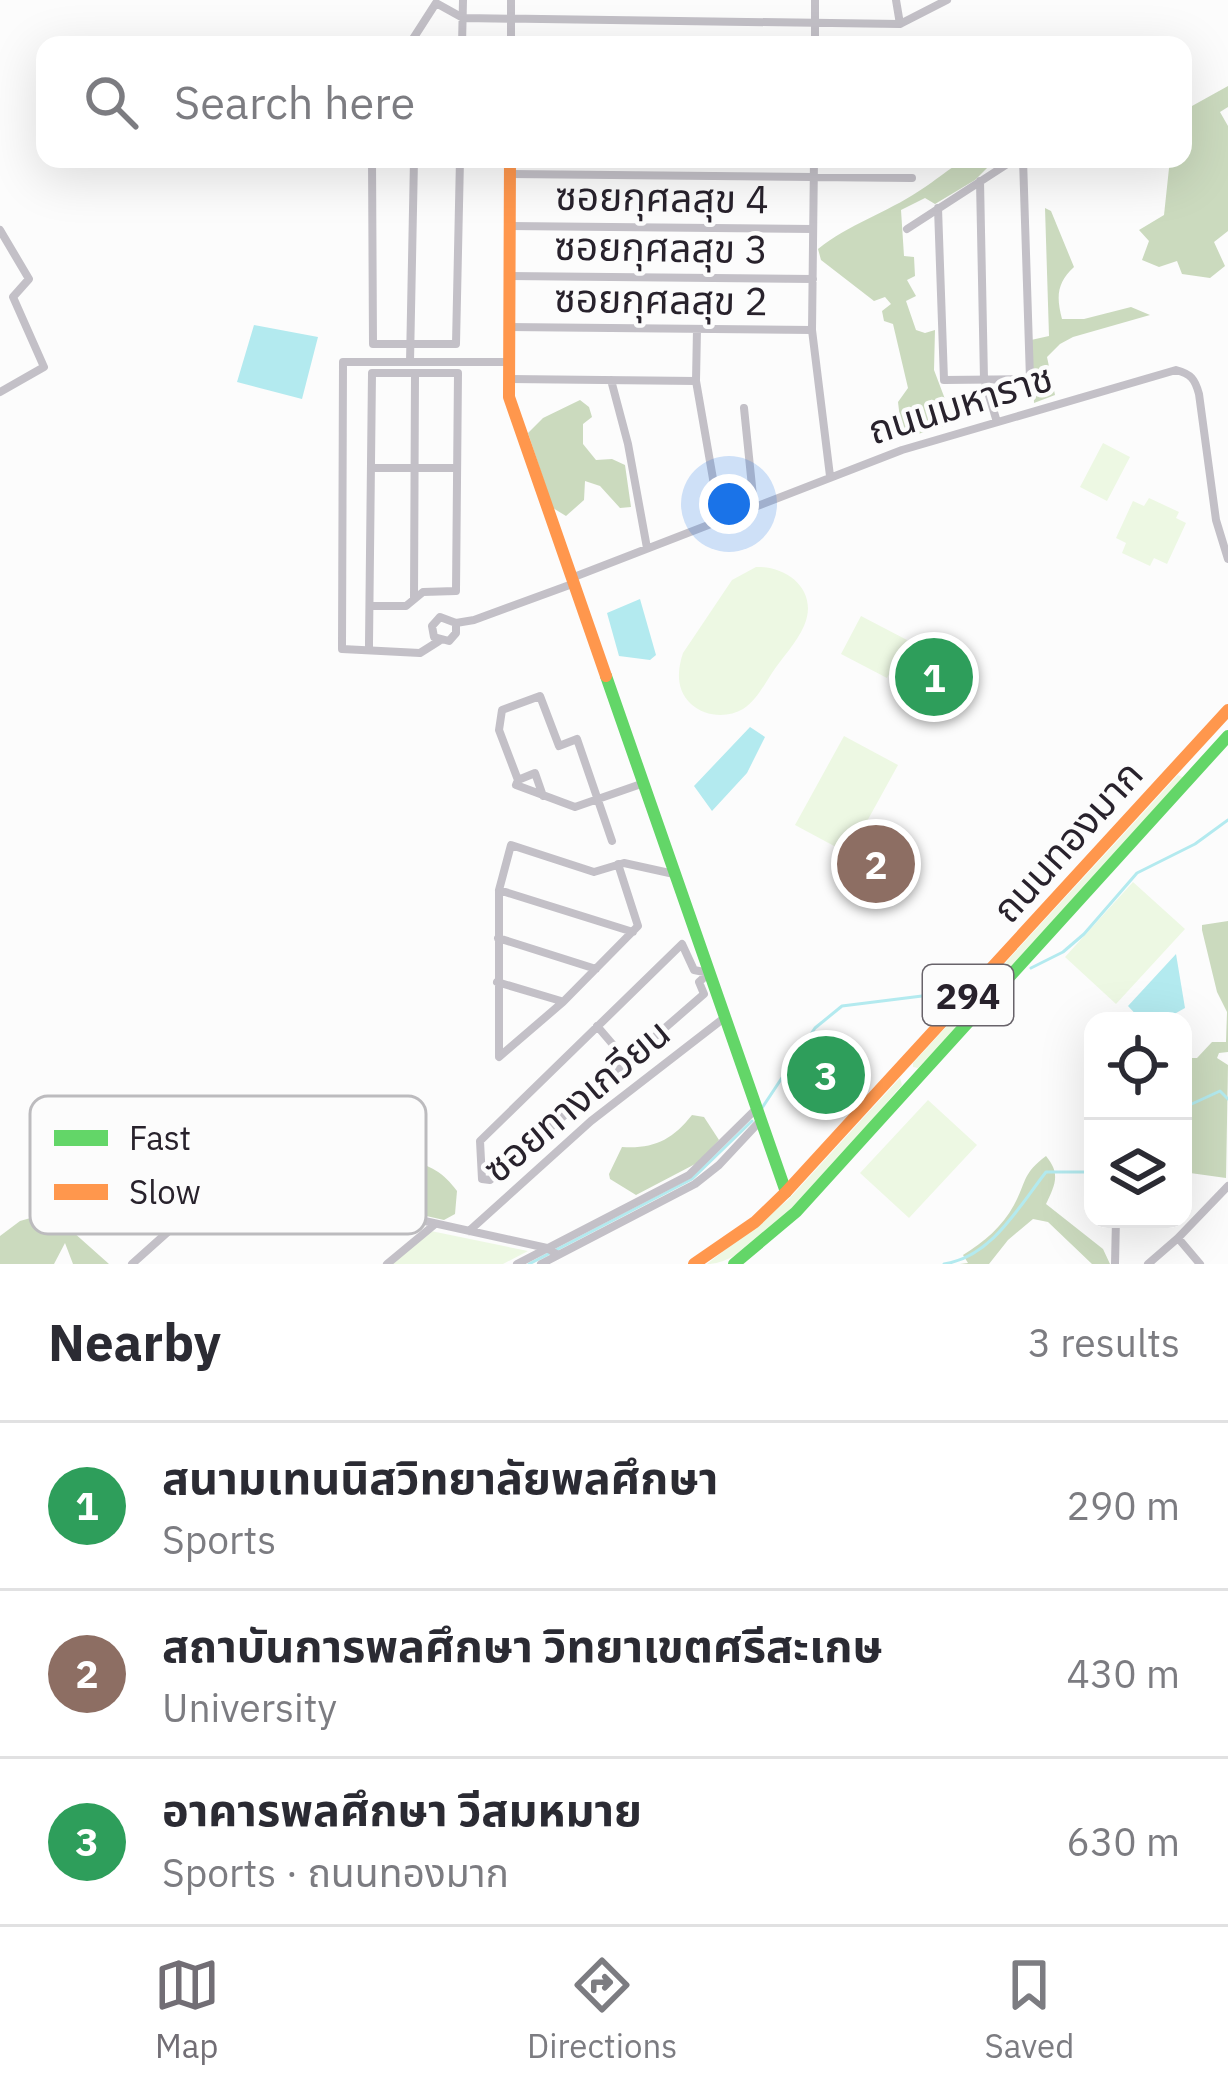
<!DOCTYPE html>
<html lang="en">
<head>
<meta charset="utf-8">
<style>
  :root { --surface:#fff; --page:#f2f2f3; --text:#2b2b33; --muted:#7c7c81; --line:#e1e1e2; --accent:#726e75 }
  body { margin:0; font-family:"IBM Plex Sans","Noto Sans Thai",sans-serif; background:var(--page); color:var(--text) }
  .controls { position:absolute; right:36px; bottom:36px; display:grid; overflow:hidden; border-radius:24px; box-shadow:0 12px 48px #0002 }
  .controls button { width:108px; height:108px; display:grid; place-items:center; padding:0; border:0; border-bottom:3px solid var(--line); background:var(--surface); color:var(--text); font:60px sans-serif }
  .you { position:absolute; left:729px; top:504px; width:42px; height:42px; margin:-30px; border:9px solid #fff; border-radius:50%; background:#1a73e8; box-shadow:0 0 0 18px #1a73e833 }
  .badge { display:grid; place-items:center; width:78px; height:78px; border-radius:50%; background:var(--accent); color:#fff; font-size:39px; font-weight:700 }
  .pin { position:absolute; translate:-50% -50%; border:6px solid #fff; box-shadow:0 3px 12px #0006 }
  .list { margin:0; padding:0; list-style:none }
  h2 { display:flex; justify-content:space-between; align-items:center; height:156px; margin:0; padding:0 48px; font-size:51px }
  h2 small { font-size:39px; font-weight:400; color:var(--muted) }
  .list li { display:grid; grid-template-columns:78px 1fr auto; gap:36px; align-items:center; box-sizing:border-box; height:168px; padding:0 48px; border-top:3px solid var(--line) }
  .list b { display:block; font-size:45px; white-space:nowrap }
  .list p { margin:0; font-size:39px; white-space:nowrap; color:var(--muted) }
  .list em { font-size:39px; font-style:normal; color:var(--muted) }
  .icon { flex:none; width:66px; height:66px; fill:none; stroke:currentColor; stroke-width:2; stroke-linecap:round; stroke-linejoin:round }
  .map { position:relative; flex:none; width:1228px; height:1264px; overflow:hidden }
  .search { position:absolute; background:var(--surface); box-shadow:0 12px 48px #0002; left:36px; right:36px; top:36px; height:132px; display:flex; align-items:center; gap:30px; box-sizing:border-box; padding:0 42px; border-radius:24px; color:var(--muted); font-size:45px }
  .sheet { height:660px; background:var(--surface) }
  nav { display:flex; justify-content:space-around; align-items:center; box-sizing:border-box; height:168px; border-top:3px solid var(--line); background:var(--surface); font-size:33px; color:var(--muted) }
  nav a { display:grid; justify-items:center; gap:6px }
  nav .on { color:var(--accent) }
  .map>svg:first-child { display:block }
  .green { fill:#edf8e3 }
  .forest { fill:#cbdabe }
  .water { fill:#b3eaef }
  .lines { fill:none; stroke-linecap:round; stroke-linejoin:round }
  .stream { stroke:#b3eaef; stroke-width:3 }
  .street { stroke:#c3c0c7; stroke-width:8 }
  .fast { stroke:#63d668; stroke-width:12 }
  .slow { stroke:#ff974d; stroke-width:12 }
  .labels { text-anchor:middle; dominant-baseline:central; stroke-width:9; stroke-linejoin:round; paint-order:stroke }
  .shield { fill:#fcfcfc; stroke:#68636a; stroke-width:3 }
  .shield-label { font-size:36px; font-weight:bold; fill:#28222c }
  .street-label { font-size:39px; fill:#28222c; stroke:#fcfcfc }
  .key { fill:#fcfcfc; stroke:#bcbbbe; stroke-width:3 }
  .key-label { font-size:33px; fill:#28222c }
</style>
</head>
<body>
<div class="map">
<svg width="1228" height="1264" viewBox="0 0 1228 1264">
  <rect width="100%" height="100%" fill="#fcfcfc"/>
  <path class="green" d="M1103,443L1130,457L1107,501L1080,487Z
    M1149,498L1179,512L1176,518L1186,523L1167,564L1154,558L1150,566L1122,553L1126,543L1116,538L1133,501L1144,506Z
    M756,567C789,566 819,592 804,626C797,642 782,658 772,673C764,685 756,701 743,709C728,718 705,717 691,704C676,690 677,671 683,653L732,580Z
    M861,616L907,640L887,678L841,654Z
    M910,644L974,677L958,710L893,676Z
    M844,736L898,765L849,854L795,825Z
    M1178,775L1184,778L969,1017L918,1068L913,1067V1063Z
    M1133,882L1185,929L1116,1004L1065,957Z
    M830,1043L857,1066L859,1076L830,1108H818L792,1085L794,1074L819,1044Z
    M900,1078L902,1085C864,1127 763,1264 707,1264L788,1200Z
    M928,1100L977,1145L909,1218L860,1173Z
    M431,1231L528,1251L503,1264H392Z"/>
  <path class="forest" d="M1228,86V107L1220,112L1228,126V231L1214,242L1225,266L1210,278L1182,274L1177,261L1159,267L1142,260L1149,241L1139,230L1164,215L1170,159H1183V111Z
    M967,159H987L990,165L975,180L935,204L925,198L901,210L904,256L914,257L915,276L907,280L916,296L906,301L916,330L925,333L935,330L934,370L954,423L908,437L901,427L898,402L908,388L893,324L884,321L882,311L891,304L885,297L874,301L821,260L818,249C849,224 886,213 919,191C936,181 948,168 967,159Z
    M1045,208L1051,211L1074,267C1057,283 1056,296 1062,319H1084L1131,307L1150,315L1073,337L1060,344L1047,357L1055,395L1034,403L1031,340L1049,336Z
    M580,400L589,407L592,417L583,424V444L596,460L612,459L625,465L631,507L620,508L600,486L585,481L584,500L566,516L553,508L528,433L543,418Z
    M1228,921V1052L1219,1053L1217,1058L1228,1065L1226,1178L1183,1172V1058H1197L1212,1042H1226L1227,1012L1217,992L1202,930V925Z
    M692,1115L704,1117L719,1140L699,1162L636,1195L610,1179L609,1174L622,1147C654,1149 672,1140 692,1115Z
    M1046,1156C1061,1174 1055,1185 1046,1204L1103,1249L1110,1264H1092L1048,1222L1033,1219L1008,1240L989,1264H960L968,1263L963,1255C984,1242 1002,1227 1014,1205C1027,1181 1022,1174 1046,1156Z
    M407,1159C431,1166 443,1172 457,1191L455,1214L444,1220L413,1213L407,1207Z
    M48,1213L54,1215L109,1264H73L65,1243L54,1264H0V1236L20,1221Z"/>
  <path class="water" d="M254,325L318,337L302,399L237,382Z
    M640,599L656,655L650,660L619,656L607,613Z
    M750,727L765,737L747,773L712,811L694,786Z
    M1176,954L1185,1008L1162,1021H1142L1128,1006Z"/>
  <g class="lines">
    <path class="stream" d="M1031,968L1063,952L1084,934L1137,873L1195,844L1228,820
      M762,1108L815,1028L842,1006L954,992
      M1183,1108L1220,1091L1228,1099
      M529,1264L692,1179L752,1121
      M944,1264C991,1257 1018,1208 1046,1172H1093"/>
    <path class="street" d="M896,0L900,24
      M409,45L436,3L463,18L900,24L947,0
      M462,45L463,0
      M511,45V0
      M815,45V0
      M372,159L373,344H456L460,159
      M814,159L812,330L830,476
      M510,174L912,178
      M980,181L984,379L997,422
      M938,208L944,380L1030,379L1023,159
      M509,226L813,229
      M907,229L1015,159
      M0,230L29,279L13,297L44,367L0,392
      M509,276L813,279
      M508,327L812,330
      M410,362L414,159
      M510,379L696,381L697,329
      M611,380L628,444L647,548
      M696,381L720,519
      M744,408L754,506
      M371,468H457
      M574,577L902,450L1176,370C1191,374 1195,379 1199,394L1216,520L1228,559
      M414,599L415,373
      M456,623V633L449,641L434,637L432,626L440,617L456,623L474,620L575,583
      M439,641L420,653L342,649L343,362H508
      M369,650V643L372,373H458L456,591L423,592L406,606H370
      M518,780L499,730L502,710L540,696L559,746L577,739L612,841
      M543,796L535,773L518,780L516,785L575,807L644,783
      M618,864L638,926L563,1002L499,1057V890L511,845L594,872L624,863L674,874
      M499,890L633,932
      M498,938L596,969
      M682,944L694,970L709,973L699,982L704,994L490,1180L482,1179L480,1141Z
      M497,982L561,1001
      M597,1026L627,1061
      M246,1162L402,1216L547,1248L558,1255
      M469,1231L591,1121L724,1018
      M1178,1238L1228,1186
      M132,1264L246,1162L282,1121
      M387,1264L434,1225
      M517,1264L689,1175L757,1108
      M541,1264L695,1184L719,1165L761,1120
      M1115,1264L1116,1219
      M1148,1264L1178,1238L1200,1264"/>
    <path class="fast" d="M606,676L786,1192
      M734,1264L796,1212L1228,736"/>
    <path class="slow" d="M510,159L509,397L606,676
      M694,1264L755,1222L786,1192L1228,710"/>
  </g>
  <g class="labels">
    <rect class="shield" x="923" y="965" width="90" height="60" rx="9"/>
    <g class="shield-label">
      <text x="968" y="995">294</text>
    </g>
    <g class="street-label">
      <text transform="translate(662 197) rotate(1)">ซอยกุศลสุข 4</text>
      <text transform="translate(661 247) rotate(1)">ซอยกุศลสุข 3</text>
      <text transform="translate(661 299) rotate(1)">ซอยกุศลสุข 2</text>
      <text transform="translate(960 403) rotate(-17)">ถนนมหาราช</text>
      <text transform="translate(1067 841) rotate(-48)">ถนนทองมาก</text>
      <text transform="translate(576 1100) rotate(-40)">ซอยทางเกวียน</text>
    </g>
  </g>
  <rect x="30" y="1096" width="396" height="138" rx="18" class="key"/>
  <rect x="54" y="1130" width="54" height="16" fill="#63d668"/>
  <rect x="54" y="1184" width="54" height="16" fill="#ff974d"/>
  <g class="key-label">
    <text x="129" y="1150">Fast</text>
    <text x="129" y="1204">Slow</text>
  </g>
</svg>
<div class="controls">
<button><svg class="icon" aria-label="locate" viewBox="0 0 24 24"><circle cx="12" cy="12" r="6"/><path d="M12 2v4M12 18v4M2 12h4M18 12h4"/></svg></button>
<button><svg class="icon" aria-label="layers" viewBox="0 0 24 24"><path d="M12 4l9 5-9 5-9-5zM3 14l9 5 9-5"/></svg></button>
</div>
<div class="you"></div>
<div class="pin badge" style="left:934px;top:677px;background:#2e9e5b">1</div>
<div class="pin badge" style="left:876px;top:864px;background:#8d6e63">2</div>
<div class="pin badge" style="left:826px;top:1075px;background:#2e9e5b">3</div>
<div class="search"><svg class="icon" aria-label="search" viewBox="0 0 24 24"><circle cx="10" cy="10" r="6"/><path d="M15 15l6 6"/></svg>Search here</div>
</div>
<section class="sheet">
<h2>Nearby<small>3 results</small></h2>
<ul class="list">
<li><span class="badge" style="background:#2e9e5b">1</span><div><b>สนามเทนนิสวิทยาลัยพลศึกษา</b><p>Sports</p></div><em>290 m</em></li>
<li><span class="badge" style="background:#8d6e63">2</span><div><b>สถาบันการพลศึกษา วิทยาเขตศรีสะเกษ</b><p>University</p></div><em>430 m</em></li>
<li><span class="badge" style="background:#2e9e5b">3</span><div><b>อาคารพลศึกษา วีสมหมาย</b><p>Sports · ถนนทองมาก</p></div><em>630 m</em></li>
</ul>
</section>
<nav>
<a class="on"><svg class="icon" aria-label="map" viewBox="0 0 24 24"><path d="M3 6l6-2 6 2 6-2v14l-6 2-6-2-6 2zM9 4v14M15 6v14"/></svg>Map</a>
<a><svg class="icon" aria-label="directions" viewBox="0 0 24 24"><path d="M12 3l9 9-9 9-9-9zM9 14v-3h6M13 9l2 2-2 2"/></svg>Directions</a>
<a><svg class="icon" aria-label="saved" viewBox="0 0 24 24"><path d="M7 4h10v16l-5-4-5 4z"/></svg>Saved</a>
</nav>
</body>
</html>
